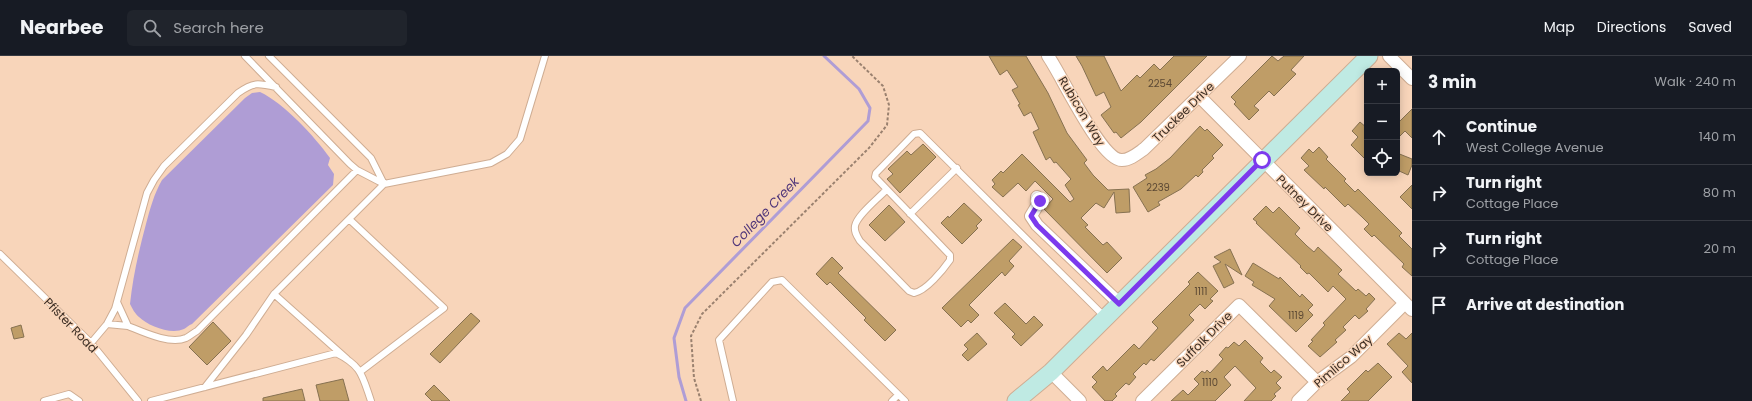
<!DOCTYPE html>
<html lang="en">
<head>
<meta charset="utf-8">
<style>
  :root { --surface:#171b24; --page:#20242c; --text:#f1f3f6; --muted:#9ea1a6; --line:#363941 }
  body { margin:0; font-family:Poppins,sans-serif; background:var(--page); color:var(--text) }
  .controls { position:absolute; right:12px; top:12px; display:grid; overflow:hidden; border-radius:6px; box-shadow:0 2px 10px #0003 }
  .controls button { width:36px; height:36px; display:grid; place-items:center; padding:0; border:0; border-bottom:1px solid var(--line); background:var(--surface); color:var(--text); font:20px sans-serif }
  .stop { position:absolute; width:12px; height:12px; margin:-9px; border:3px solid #7c3aed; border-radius:50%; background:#fff }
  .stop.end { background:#7c3aed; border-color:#fff; box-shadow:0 1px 4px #0008 }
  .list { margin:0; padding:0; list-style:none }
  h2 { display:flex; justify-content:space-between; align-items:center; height:52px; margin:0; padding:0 16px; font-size:17px }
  h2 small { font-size:13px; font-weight:400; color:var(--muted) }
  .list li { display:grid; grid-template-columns:26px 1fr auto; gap:12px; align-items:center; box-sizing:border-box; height:56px; padding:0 16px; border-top:1px solid var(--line) }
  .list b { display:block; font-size:15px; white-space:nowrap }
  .list p { margin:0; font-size:13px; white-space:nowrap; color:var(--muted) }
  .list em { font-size:13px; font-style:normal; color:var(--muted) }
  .icon { flex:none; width:22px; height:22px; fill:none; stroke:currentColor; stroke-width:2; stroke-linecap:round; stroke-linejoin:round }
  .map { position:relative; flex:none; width:1412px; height:345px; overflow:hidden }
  header { display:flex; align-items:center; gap:24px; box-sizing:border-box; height:56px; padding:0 20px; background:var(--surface); border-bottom:1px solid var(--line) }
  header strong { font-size:19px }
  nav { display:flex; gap:22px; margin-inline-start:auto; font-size:14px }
  .search { width:280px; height:36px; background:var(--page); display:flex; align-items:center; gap:10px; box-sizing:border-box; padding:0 14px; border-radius:6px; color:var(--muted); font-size:15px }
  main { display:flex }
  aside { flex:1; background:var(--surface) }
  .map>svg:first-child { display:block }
  .water { fill:#af9dd5 }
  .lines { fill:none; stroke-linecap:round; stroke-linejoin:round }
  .stream { stroke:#af9dd5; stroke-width:3 }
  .building { fill:#bf9d67; stroke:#867151 }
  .service-casing { stroke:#cfad93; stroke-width:8 }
  .minor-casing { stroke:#cfad93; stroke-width:14 }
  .secondary-casing { stroke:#cfad93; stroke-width:19 }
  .path { stroke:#9a816f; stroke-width:2; stroke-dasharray:3 2; stroke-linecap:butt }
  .service { stroke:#fff; stroke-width:6 }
  .minor { stroke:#fff; stroke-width:12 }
  .secondary { stroke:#bfeae3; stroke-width:17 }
  .route { stroke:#7c3aed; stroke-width:5 }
  .labels { text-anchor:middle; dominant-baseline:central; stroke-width:3; stroke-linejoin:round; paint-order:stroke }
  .number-label { font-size:10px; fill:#5c4934 }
  .street-label { font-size:12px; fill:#3b2d23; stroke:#f8d5ba }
  .water-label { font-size:13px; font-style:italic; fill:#4f3579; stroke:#f8d5ba }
</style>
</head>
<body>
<header>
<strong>Nearbee</strong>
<div class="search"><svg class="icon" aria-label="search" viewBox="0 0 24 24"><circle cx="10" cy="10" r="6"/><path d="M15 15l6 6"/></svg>Search here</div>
<nav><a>Map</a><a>Directions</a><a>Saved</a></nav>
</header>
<main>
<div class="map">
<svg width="1412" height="345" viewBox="0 0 1412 345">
  <rect width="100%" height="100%" fill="#f8d5ba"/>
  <path class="water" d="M260,36C284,47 315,81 330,102L328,109L334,118L333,129L192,268C189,269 186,272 184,273C171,279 148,270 139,261C135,258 132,252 130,248C133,220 139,194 146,168C150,153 154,138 162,124L245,42L252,37Z"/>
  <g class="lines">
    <path class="stream" d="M686,345L679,321L674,282L685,252L868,65L870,52L859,33L824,0"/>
  </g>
  <path class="building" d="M989,0H1026L1048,37L1067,77L1087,104L1084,107L1093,119L1108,134L1129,133L1130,156L1116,157L1114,136L1104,152L1096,147L1081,162L1088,169L1085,171L1103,189L1107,186L1122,202L1107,217L1044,153L1053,143L1035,125L1026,135L1018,127L1003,141L992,131L995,128L992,124L1001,115L1003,117L1022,98L1070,146L1074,143L1065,129L1071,123L1056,106L1054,107L1050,101L1046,104L1033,76L1039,73L1031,56L1024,60L1018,49L1020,48L1012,34L1018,31L1007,14L1000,19Z
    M1076,0H1104L1121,35L1137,19L1140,22L1154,8L1160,14L1174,0H1207L1141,66L1121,82L1116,76L1114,77L1101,59L1111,51L1104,36L1096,40L1082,10Z
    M1272,0L1278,5L1284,0H1304L1291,14L1296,18L1274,40L1269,35L1254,50L1259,54L1249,64L1234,48L1236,46L1231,41Z
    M1412,53V82L1405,75L1397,83V68Z
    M1360,66L1367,72V105L1351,89L1358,81L1352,75Z
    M1200,70L1205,75L1207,73L1223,89L1212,100L1214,102L1202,114L1203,116L1198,121L1196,119L1181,133L1158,146L1160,149L1148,156L1133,131L1147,122L1145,119L1156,113L1170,102Z
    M923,88L936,101L900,137L887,123L893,118L888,113L907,95L911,99Z
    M1319,91L1328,101L1326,103L1346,123L1344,125L1355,136L1358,133L1402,177L1399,180L1412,193V220L1402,211L1404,208L1374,179L1372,181L1364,173L1369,168L1362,161L1348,148L1345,151L1325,131L1324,133L1304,114L1309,110L1301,102L1309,93L1313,97Z
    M1397,97L1412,103V109L1408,119L1397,114Z
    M1412,129V153L1400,141Z
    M964,147L982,164L976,170L978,172L962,188L941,167L948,160L949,162Z
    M889,149L905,166L885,185L869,169Z
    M1266,150L1273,157L1279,151L1300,172L1295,178L1307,190L1314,196L1318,191L1342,214L1338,218L1356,235L1358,233L1366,240L1369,237L1375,243L1366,253L1368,255L1359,263L1355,259L1343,271L1346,274L1335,284L1337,286L1320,301L1308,290L1313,285L1311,284L1325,269L1323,267L1346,243L1333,230L1328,236L1309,217L1307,218L1300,211L1301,210L1256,167L1257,166L1253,163Z
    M1013,183L1022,191L1009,205L1014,210L1005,220L1002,216L969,249L979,259L971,267L968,264L961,271L942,252Z
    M1230,193L1242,219L1225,208L1234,227L1224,232L1213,210L1221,206L1214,201Z
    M832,201L843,212L838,217L896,274L885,285L864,264L866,262L830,226L827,229L816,218Z
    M1253,207L1279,223L1280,221L1300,241L1302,238L1313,249L1308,254L1313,259L1296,276L1269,250L1275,243L1252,229L1254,226L1245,220Z
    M1198,216L1218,235L1210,243L1213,245L1205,253L1200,248L1189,259L1194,264L1154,305L1151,303L1146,309L1144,307L1133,318L1136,321L1129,329L1126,327L1115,338L1117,340L1112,345H1105L1092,331L1097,326L1092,321L1103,310L1107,315L1134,288L1139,293L1158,272L1152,266L1190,228L1188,226Z
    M1005,247L1026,268L1034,260L1043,269L1021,290L1012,281L1015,278L994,257Z
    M471,257L480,265L440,307L430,298Z
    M213,266L231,285L207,309L189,291Z
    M21,269L24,281L14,283L11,272Z
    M977,277L987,288L968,305L962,299L968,293L964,289Z
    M1399,277L1406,283L1412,277V327L1402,316L1408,310L1387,288Z
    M1245,284L1263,302L1260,306L1271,317L1274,314L1282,321L1276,327L1281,332L1274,338L1276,340L1271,345H1244L1256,332L1235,310L1224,321L1231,329L1215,345H1171L1183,334L1188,339L1199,328L1194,323L1202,315L1205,317L1207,314L1210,317L1223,303L1219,299L1226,291L1228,292L1234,286L1239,290Z
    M1378,307L1392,321L1368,345H1341L1350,336L1347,333L1366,314L1368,316Z
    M343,323L349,345H320L316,329Z
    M434,329L450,345H432L425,338Z
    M302,333L305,345H263V342Z"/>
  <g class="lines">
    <defs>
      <path id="service" d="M245,0L350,108L357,114L384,128L349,163
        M269,0L371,102L384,128L491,107L507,98L520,83L545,0
        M886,134C879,142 857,159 855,170C854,176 857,180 860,185L909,235L914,237C926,235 943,214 950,204V199L875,121L876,117L914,78L920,77L1104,260
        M910,158L957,112
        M0,198L91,287L138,345
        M107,268L128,270L117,246
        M128,270C143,276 170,289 186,282C190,280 193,277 197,275L357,114
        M91,287L107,268L115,253L147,137L154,124L164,110L238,37C253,26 258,27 276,31
        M347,303L274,238L349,163L444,252L361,315
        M205,331L246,279L274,238
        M44,345L69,338L79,345
        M151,345L336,297C362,310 362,319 371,345
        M733,345L719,284L772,226L782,224L905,345
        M892,345L898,339"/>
      <path id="minor" d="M1048,0C1061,18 1101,105 1122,104C1130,104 1137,98 1144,93L1240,0
        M1389,0L1412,23
        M1199,40L1412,254
        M1037,141L1040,145L1031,160L1037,169L1119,247
        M1051,316L1080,345
        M1142,345L1239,249L1317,326
        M1298,345L1317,326L1351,301L1405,247"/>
      <path id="secondary" d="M1016,345L1051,316L1369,0"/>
    </defs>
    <use href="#service" class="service-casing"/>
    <use href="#minor" class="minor-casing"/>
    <use href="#secondary" class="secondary-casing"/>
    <path class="path" d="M701,345L694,322L691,280L702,258L869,92L887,69L889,49L883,30L852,0"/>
    <use href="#service" class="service"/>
    <use href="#minor" class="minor"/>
    <use href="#secondary" class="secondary"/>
  </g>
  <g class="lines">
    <path class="route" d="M1040,145L1031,160L1037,169L1119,248L1262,104"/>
  </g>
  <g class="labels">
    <g class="number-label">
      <text x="1160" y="27">2254</text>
      <text x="1158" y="131">2239</text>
      <text x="1201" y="235">1111</text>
      <text x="1296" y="259">1119</text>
      <text x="1210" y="326">1110</text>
    </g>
    <g class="street-label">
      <text transform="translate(1082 55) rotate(59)">Rubicon Way</text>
      <text transform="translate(1183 56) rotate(-44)">Truckee Drive</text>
      <text transform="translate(1305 147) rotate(45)">Putney Drive</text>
      <text transform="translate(71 269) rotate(46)">Pfister Road</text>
      <text transform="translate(1204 283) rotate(-45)">Suffolk Drive</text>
      <text transform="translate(1343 305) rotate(-41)">Pimlico Way</text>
    </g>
    <g class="water-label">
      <text transform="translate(765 156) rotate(-46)">College Creek</text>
    </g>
  </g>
</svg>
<div class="controls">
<button>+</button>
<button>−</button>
<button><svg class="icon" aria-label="locate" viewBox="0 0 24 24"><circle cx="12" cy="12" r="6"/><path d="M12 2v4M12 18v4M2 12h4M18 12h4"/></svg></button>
</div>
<div class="stop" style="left:1262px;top:104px"></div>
<div class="stop end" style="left:1040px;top:145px"></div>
</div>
<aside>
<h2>3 min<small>Walk · 240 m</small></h2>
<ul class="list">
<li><svg class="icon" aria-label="ahead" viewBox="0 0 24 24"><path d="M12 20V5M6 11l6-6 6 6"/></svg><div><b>Continue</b><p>West College Avenue</p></div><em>140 m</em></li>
<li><svg class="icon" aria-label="right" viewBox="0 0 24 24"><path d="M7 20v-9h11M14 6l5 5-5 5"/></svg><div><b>Turn right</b><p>Cottage Place</p></div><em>80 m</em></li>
<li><svg class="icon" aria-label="right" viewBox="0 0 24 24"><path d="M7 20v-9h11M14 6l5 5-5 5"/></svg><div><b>Turn right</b><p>Cottage Place</p></div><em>20 m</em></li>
<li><svg class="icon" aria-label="arrive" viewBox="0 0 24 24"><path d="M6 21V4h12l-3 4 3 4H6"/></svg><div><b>Arrive at destination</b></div></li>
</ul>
</aside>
</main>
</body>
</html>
